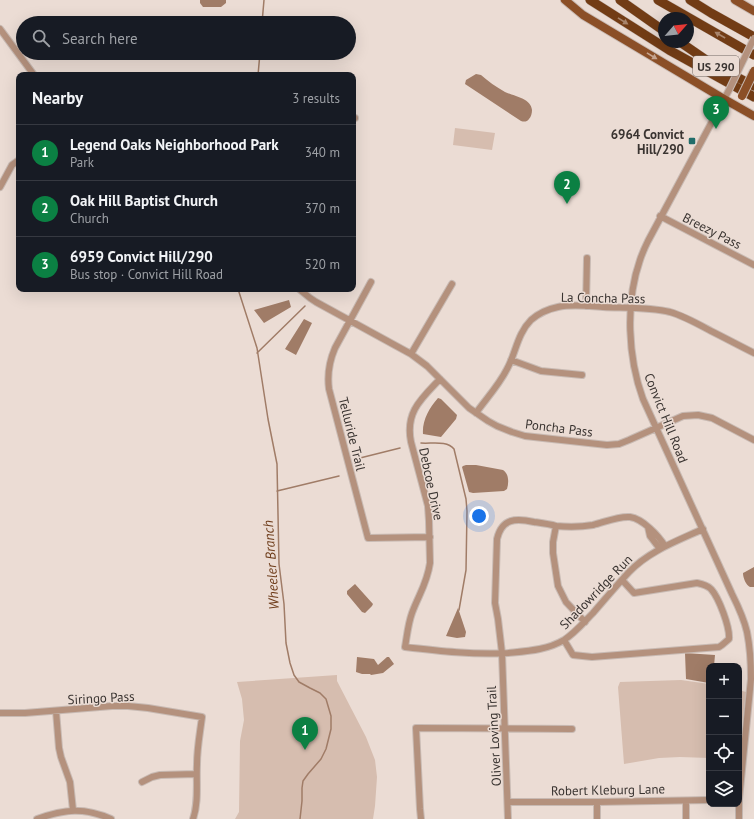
<!DOCTYPE html>
<html lang="en">
<head>
<meta charset="utf-8">
<style>
  :root { --surface:#171b24; --page:#20242c; --text:#f1f3f6; --muted:#9ea1a6; --line:#363941; --accent:#0b8043 }
  body { margin:0; font-family:"PT Sans",sans-serif; background:var(--page); color:var(--text) }
  .controls { position:absolute; right:12px; bottom:12px; display:grid; overflow:hidden; border-radius:8px; box-shadow:0 4px 16px #0002 }
  .controls button { width:36px; height:36px; display:grid; place-items:center; padding:0; border:0; border-bottom:1px solid var(--line); background:var(--surface); color:var(--text); font:20px sans-serif }
  .compass { position:absolute; left:658px; top:12px; width:36px; height:36px; border-radius:50%; background:var(--surface); box-shadow:0 4px 16px #0002; rotate:62deg }
  .you { position:absolute; left:479px; top:516px; width:14px; height:14px; margin:-10px; border:3px solid #fff; border-radius:50%; background:#1a73e8; box-shadow:0 0 0 6px #1a73e833 }
  .badge { display:grid; place-items:center; width:26px; height:26px; border-radius:50%; background:var(--accent); color:#fff; font-size:13px; font-weight:700 }
  .pin { position:absolute; translate:-50% -33px; filter:drop-shadow(0 1px 2px #0008) }
  .pin::after { content:''; position:absolute; top:21px; width:14px; height:12px; background:inherit; clip-path:polygon(0 0,100% 0,50% 100%) }
  .list { margin:0; padding:0; list-style:none }
  h2 { display:flex; justify-content:space-between; align-items:center; height:52px; margin:0; padding:0 16px; font-size:17px }
  h2 small { font-size:13px; font-weight:400; color:var(--muted) }
  .list li { display:grid; grid-template-columns:26px 1fr auto; gap:12px; align-items:center; box-sizing:border-box; height:56px; padding:0 16px; border-top:1px solid var(--line) }
  .list b { display:block; font-size:15px; white-space:nowrap }
  .list p { margin:0; font-size:13px; white-space:nowrap; color:var(--muted) }
  .list em { font-size:13px; font-style:normal; color:var(--muted) }
  .icon { flex:none; width:22px; height:22px; fill:none; stroke:currentColor; stroke-width:2; stroke-linecap:round; stroke-linejoin:round }
  .map { position:relative; flex:none; width:754px; height:819px; overflow:hidden }
  .search { position:absolute; background:var(--surface); box-shadow:0 4px 16px #0002; left:16px; top:16px; width:340px; height:44px; display:flex; align-items:center; gap:10px; box-sizing:border-box; padding:0 14px; border-radius:22px; color:var(--muted); font-size:15px }
  .panel { position:absolute; background:var(--surface); box-shadow:0 4px 16px #0002; left:16px; top:72px; width:340px; height:220px; border-radius:8px }
  .map>svg:first-child { display:block }
  .green { fill:#d6bdaf }
  .water { fill:#a07c67 }
  .lines { fill:none; stroke-linecap:round; stroke-linejoin:round }
  .stream { stroke:#a07c67; stroke-width:1.5 }
  .minor-casing { stroke:#c8bab3; stroke-width:8 }
  .major-casing { stroke:#c8bab3; stroke-width:10 }
  .highway-casing { stroke:#c8bab3; stroke-width:10 }
  .minor { stroke:#b4917d; stroke-width:6 }
  .major { stroke:#8b4f27; stroke-width:8 }
  .highway { stroke:#723c15; stroke-width:9 }
  .minor-bridge-casing { stroke:#c8bab3; stroke-width:8; stroke-linecap:butt }
  .major-bridge-casing { stroke:#c8bab3; stroke-width:10; stroke-linecap:butt }
  .minor-bridge { stroke:#b4917d; stroke-width:6 }
  .major-bridge { stroke:#8b4f27; stroke-width:8 }
  .oneway { fill:#a8846b }
  .oneway2 { fill:#c5a48f }
  .poi-dot { fill:#216d6a; stroke:#ebdcd4; stroke-width:1.5 }
  .labels { text-anchor:middle; dominant-baseline:central; stroke-width:3; stroke-linejoin:round; paint-order:stroke }
  .shield { fill:#ebdcd4; stroke:#6f6662; stroke-width:1 }
  .shield-label { font-size:12px; font-weight:bold; fill:#3a3431 }
  .poi-label { font-size:13px; font-weight:bold; fill:#3a3431; stroke:#ebdcd4; text-anchor:end }
  .street-label { font-size:13px; fill:#3a3431; stroke:#ebdcd4 }
  .water-label { font-size:14px; font-style:italic; fill:#6e3c1a; stroke:#ebdcd4 }
</style>
</head>
<body>
<div class="map">
<svg width="754" height="819" viewBox="0 0 754 819">
  <rect width="100%" height="100%" fill="#ebdcd4"/>
  <path class="green" d="M455,128L495,133L492,150L453,145Z
    M337,675V681L366,737L375,760L377,777L375,806L373,819H235L239,812L240,741L244,720L242,699L237,682Z
    M681,680L709,684V758L680,757L659,758L624,764L618,687L620,682Z
    M739,690L746,692L739,751Z"/>
  <path class="water" d="M200,0H226V3L221,7H203L200,3Z
    M476,74L481,75C488,81 496,87 505,92C513,96 531,98 532,110C532,113 531,117 529,119C527,122 524,122 521,121L465,84L466,80Z
    M289,300L291,307L264,323L254,310Z
    M304,319L312,323L296,355L285,349Z
    M438,398L441,399L457,415L456,419L441,437L423,434C422,421 429,408 438,398Z
    M466,465H476L503,470C509,474 509,482 507,489L504,491L473,493L469,492L462,467L463,466Z
    M754,567V587H750C746,585 743,578 743,573L745,572Z
    M355,584L373,604L372,606L365,613L362,612L347,594V591Z
    M458,608L466,632L465,637L457,638L446,636Z
    M685,653L715,655L714,666H709V683L686,679Z
    M357,657L374,659L378,665L387,657H389L394,664L383,673L371,675L370,674H362L356,672Z"/>
  <g class="lines">
    <path class="stream" d="M262,23L264,0
      M258,75L260,53
      M353,229L354,228
      M238,289L257,348L268,419L277,464L279,564L284,604L286,643L290,663L294,675L299,682L310,688L320,693L326,699L331,716V729L326,749L321,759L308,774L303,781L302,788V801L300,819
      M317,291L318,289
      M257,353L305,306
      M421,443C431,444 447,440 454,449L466,499L467,511L466,570L459,610
      M360,458L400,448
      M277,491L339,476"/>
    <defs>
      <path id="minor" d="M0,29L34,75
        M729,90L648,241C645,247 642,254 640,260C625,303 628,358 643,399L732,594C738,606 744,619 747,632C750,647 751,663 751,679L739,799V819
        M353,118H355
        M0,187L12,165L19,160
        M660,216L754,265
        M371,282L335,348C329,362 327,374 329,389L368,538L430,537
        M299,289L310,298L316,302L411,354L427,366L469,408L488,421L497,426L512,432L525,436L607,445L619,444L629,440L683,416L698,415L712,418L754,440
        M586,306L587,258
        M411,354L452,284
        M511,360L541,371L582,375
        M440,379C421,399 405,412 411,442L428,506L429,521L430,563C427,584 419,594 412,613C408,624 407,636 405,647C439,651 474,655 508,653C528,651 547,650 564,640C575,633 584,622 593,613C605,599 617,585 629,572C649,551 677,541 703,529
        M476,413C486,399 499,385 507,369C516,353 517,334 531,320C539,313 548,309 558,307C572,304 589,306 603,307C624,308 650,307 670,312C684,316 698,324 711,331C725,338 740,346 754,353
        M648,527L650,536L660,549
        M585,622L566,602L558,586L553,553V542L556,526C568,527 581,527 593,525C605,522 618,516 630,517C643,519 658,535 665,546
        M564,640L573,655L592,657L719,647L722,645L729,639C730,627 719,598 711,589C708,586 702,584 697,583L634,593L622,580
        M56,711L59,748L61,757L70,782L73,810
        M0,713H25L112,706H128L148,708L202,717C200,733 197,748 197,764C196,782 199,802 193,819
        M142,782L152,777L160,775L196,774
        M686,801V819
        M508,802H597L709,800
        M37,819C65,809 84,807 111,819
        M421,819L420,809L416,728L572,729
        M508,819L502,653L498,619L495,603L497,539C502,518 516,518 534,522C541,523 549,524 556,526
        M597,819V802"/>
      <path id="major" d="M565,0L583,15L724,99L754,116
        M735,0L754,11"/>
      <path id="highway" d="M590,0L669,50L754,97
        M620,0L664,31
        M658,0L754,55
        M690,0L711,13L754,37
        M680,42L712,64L754,86"/>
    </defs>
    <use href="#minor" class="minor-casing"/>
    <use href="#major" class="major-casing"/>
    <use href="#highway" class="highway-casing"/>
    <use href="#minor" class="minor"/>
    <use href="#major" class="major"/>
    <use href="#highway" class="highway"/>
    <defs>
      <path id="minor-bridge" d="M729,90L754,38"/>
      <path id="major-bridge" d="M742,96L754,71"/>
    </defs>
    <use href="#minor-bridge" class="minor-bridge-casing"/>
    <use href="#major-bridge" class="major-bridge-casing"/>
    <use href="#minor-bridge" class="minor-bridge"/>
    <use href="#major-bridge" class="major-bridge"/>
  </g>
  <defs><path id="oneway-solid" d="M-6-.8H1V-3.2L6.5 0L1 3.2V.8H-6Z"/></defs>
  <g class="oneway">
    <use href="#oneway-solid" transform="translate(623 21) rotate(32)"/>
    <use href="#oneway-solid" transform="translate(720 35) rotate(-150)"/>
  </g>
  <use class="oneway2" href="#oneway-solid" transform="translate(652 56) rotate(31)"/>
  <rect class="poi-dot" x="688" y="137" width="8" height="8" rx="2"/>
  <g class="labels">
    <rect class="shield" x="693" y="56" width="46" height="20" rx="3"/>
    <g class="shield-label">
      <text x="716" y="66">US 290</text>
    </g>
    <g class="poi-label">
      <text x="684" y="134">6964 Convict<tspan x="684" dy="15">Hill/290</tspan></text>
    </g>
    <g class="street-label">
      <text transform="translate(712 231) rotate(27)">Breezy Pass</text>
      <text transform="translate(603 298) rotate(1)">La Concha Pass</text>
      <text transform="translate(666 418) rotate(68)">Convict Hill Road</text>
      <text transform="translate(559 428) rotate(7)">Poncha Pass</text>
      <text transform="translate(352 434) rotate(76)">Telluride Trail</text>
      <text transform="translate(431 484) rotate(78)">Debcoe Drive</text>
      <text transform="translate(596 592) rotate(-46)">Shadowridge Run</text>
      <text transform="translate(101 698) rotate(-3)">Siringo Pass</text>
      <text transform="translate(494 736) rotate(-93)">Oliver Loving Trail</text>
      <text transform="translate(608 790) rotate(-1)">Robert Kleburg Lane</text>
    </g>
    <g class="water-label">
      <text transform="translate(271 565) rotate(-94)">Wheeler Branch</text>
    </g>
  </g>
</svg>
<div class="controls">
<button>+</button>
<button>−</button>
<button><svg class="icon" aria-label="locate" viewBox="0 0 24 24"><circle cx="12" cy="12" r="6"/><path d="M12 2v4M12 18v4M2 12h4M18 12h4"/></svg></button>
<button><svg class="icon" aria-label="layers" viewBox="0 0 24 24"><path d="M12 4l9 5-9 5-9-5zM3 14l9 5 9-5"/></svg></button>
</div>
<svg class="compass" viewBox="-18 -18 36 36"><path d="M0-13l5 13h-10z" fill="#e53935"/><path d="M0 13l5-13h-10z" fill="#9ea1a6"/></svg>
<div class="you"></div>
<div class="pin badge" style="left:305px;top:750px">1</div>
<div class="pin badge" style="left:567px;top:204px">2</div>
<div class="pin badge" style="left:716px;top:129px">3</div>
<div class="search"><svg class="icon" aria-label="search" viewBox="0 0 24 24"><circle cx="10" cy="10" r="6"/><path d="M15 15l6 6"/></svg>Search here</div>
<section class="panel">
<h2>Nearby<small>3 results</small></h2>
<ul class="list">
<li><span class="badge">1</span><div><b>Legend Oaks Neighborhood Park</b><p>Park</p></div><em>340 m</em></li>
<li><span class="badge">2</span><div><b>Oak Hill Baptist Church</b><p>Church</p></div><em>370 m</em></li>
<li><span class="badge">3</span><div><b>6959 Convict Hill/290</b><p>Bus stop · Convict Hill Road</p></div><em>520 m</em></li>
</ul>
</section>
</div>
</body>
</html>
